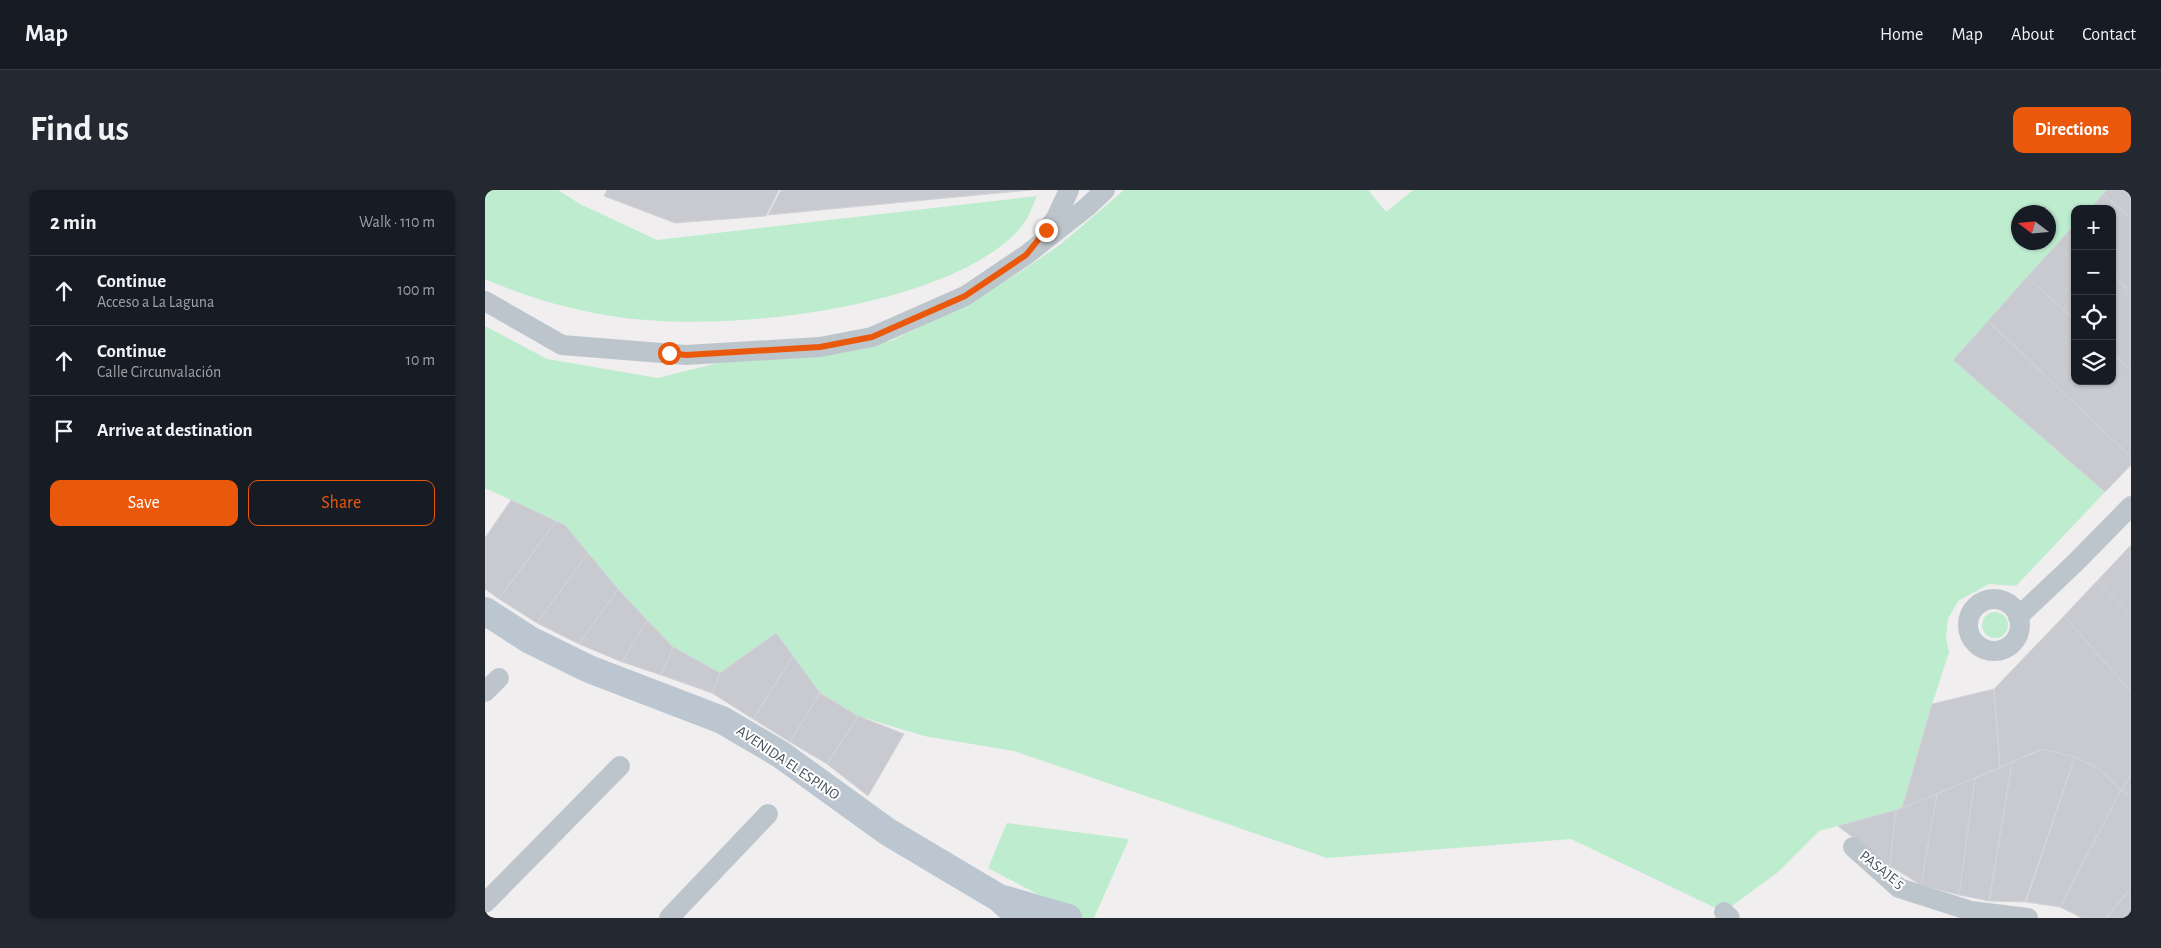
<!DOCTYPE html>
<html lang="en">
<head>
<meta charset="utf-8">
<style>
  :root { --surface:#171b24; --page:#242831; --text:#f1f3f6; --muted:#9ea1a6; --line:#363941; --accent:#ea580c }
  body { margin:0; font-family:"Alegreya Sans",sans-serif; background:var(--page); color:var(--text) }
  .controls { position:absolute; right:15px; top:15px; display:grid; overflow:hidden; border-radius:10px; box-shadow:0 1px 4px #0004 }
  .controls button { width:45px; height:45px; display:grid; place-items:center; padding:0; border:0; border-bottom:1px solid var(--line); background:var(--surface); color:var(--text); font:25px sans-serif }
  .compass { position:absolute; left:1526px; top:15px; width:45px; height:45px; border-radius:50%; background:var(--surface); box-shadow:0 1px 4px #0004; rotate:286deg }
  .stop { position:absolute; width:15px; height:15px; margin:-11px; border:4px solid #ea580c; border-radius:50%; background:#fff }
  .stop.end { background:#ea580c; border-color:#fff; box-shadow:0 1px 5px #0008 }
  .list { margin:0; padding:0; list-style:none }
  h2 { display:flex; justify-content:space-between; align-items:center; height:65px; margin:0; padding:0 20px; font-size:21px }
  h2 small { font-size:16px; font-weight:400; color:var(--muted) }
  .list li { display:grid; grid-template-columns:32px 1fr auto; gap:15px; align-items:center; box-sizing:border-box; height:70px; padding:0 20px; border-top:1px solid var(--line) }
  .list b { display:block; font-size:19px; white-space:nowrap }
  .list p { margin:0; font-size:16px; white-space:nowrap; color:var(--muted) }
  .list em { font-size:16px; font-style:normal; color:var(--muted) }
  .actions { display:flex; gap:10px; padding:15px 20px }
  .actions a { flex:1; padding:11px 0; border:1px solid var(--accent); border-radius:10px; text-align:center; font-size:18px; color:var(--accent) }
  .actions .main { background:var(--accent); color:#fff }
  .icon { flex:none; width:28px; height:28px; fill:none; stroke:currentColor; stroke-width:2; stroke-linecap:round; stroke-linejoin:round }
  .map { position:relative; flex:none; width:1646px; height:728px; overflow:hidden; border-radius:10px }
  header { display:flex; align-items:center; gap:30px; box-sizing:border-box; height:70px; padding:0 25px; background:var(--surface); border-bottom:1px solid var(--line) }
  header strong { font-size:24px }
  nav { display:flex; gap:28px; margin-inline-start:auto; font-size:18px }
  .intro { display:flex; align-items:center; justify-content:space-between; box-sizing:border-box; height:120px; padding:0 30px }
  h1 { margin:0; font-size:35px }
  .button { padding:12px 22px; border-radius:10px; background:var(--accent); color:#fff; font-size:18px; font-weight:700 }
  main { display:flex; gap:30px; padding:0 30px }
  aside { flex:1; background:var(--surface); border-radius:10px; box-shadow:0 1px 4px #0004 }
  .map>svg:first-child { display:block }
  .green { fill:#beeccf; fill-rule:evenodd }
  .building { fill:#c8cad0; stroke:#d2d4d9 }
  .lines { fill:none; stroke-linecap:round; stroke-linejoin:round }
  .minor { stroke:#bdc5cc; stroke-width:20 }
  .secondary { stroke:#bcc6d1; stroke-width:28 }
  .route { stroke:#ea580c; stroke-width:6 }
  .labels { text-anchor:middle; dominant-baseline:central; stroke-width:4; stroke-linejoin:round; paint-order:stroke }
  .street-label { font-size:15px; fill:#47515a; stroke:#fff }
</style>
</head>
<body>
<header>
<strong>Map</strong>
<nav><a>Home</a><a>Map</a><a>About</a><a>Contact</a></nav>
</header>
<div class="intro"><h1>Find us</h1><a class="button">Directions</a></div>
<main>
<aside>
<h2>2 min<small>Walk · 110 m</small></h2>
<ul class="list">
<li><svg class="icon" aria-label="ahead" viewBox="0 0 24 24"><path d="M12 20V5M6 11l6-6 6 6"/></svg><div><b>Continue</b><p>Acceso a La Laguna</p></div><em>100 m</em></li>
<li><svg class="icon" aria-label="ahead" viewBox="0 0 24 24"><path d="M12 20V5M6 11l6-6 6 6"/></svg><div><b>Continue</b><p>Calle Circunvalación</p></div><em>10 m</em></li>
<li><svg class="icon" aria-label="arrive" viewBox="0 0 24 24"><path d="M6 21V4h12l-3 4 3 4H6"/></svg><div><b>Arrive at destination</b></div></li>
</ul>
<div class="actions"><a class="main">Save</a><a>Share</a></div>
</aside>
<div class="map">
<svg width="1646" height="728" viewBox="0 0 1646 728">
  <rect width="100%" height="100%" fill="#f0eeee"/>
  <path class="green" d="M0,0H73L95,14L172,50L552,6C547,18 542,32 532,42C459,116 261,139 161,130C107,126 50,111 0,89Z
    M639,0H883L901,22L928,0H1622L1605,19H1590V35L1468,170L1620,302L1531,396L1504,394L1473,411L1463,429L1461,449L1464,462L1439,540L1417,618L1334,641L1293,682L1239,722L1086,649L842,668L529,561L439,546L373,526L335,503L291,444L235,483L188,457L133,399L80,335L0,298V136L62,169L173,188L273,163L406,151L490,110L532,84L576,54ZM1534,22H1564V52H1534Z
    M1497 435a13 13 0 1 1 26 0a13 13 0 1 1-26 0Z
    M522,633L644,649L609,728H598L503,678Z"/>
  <path class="building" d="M122,0H294L281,26L190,33L119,6Z
    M296,0H546L283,25Z
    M1622,0H1646V28L1618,4Z
    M1618,4L1646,28V102L1627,85V19H1605Z
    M1590,35V52L1581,44Z
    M1581,44L1590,52V130L1542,87Z
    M1627,85L1646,102V180L1627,163Z
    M1542,87L1590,130V191H1627V163L1646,180V267L1503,131Z
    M1503,131L1646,267V275L1620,302L1468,170Z
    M26,310L71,331L14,409L0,399V348Z
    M71,331L80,335L103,363L52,433L14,409Z
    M1646,355V425L1612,391Z
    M103,363L133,399L94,454L52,433Z
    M1612,391L1646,425V502L1579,426Z
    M133,399L162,430L137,472L94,454Z
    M1579,426L1646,502V585L1636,600L1613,578L1590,567L1557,559L1515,578L1509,499Z
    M162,430L188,457L176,485L137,472Z
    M291,443L308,466L268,529L227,503L235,483Z
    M188,457L235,483L227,503L176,485Z
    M308,466L335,503L305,552L268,529Z
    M1509,499L1515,578L1417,618L1447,514Z
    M335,503L373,526L342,574L305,552Z
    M373,526L419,544L383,606L342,574Z
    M1557,559L1590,567L1540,712L1504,711L1527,572Z
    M1590,567L1613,578L1636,600L1575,717L1541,712Z
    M1527,572L1504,711L1474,705L1490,588Z
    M1646,585V606L1636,600Z
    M1490,588L1474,705L1436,695L1452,604Z
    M1636,600L1646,606V698L1621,728H1597L1575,717Z
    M1452,604L1436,695L1405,676L1411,620Z
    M1411,620L1405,676L1353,636Z
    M1646,698V728H1621Z"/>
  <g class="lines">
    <path class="minor" d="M561,41L571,28L584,0
      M0,111L77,155L201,165L335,157L387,147L480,106L541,65L602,17L620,0
      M1483 435a26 26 0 1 1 52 0a26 26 0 1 1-52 0Z
      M1533,427L1591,372L1646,316
      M0,502L14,488
      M1368,657L1414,698L1486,721L1543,728
      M0,713L135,576
      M1239,722L1245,728
      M184,728L283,624"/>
    <path class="secondary" d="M0,421L45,450L104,479L237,530L295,564L403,642L514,708L536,728
      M518,709L583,728"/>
  </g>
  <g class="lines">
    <path class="route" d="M184,163L201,165L335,157L387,147L480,106L541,65L561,40"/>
  </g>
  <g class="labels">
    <g class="street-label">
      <text transform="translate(303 573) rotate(34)">AVENIDA EL ESPINO</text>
      <text transform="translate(1397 680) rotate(38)">PASAJE 5</text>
    </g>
  </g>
</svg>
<div class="controls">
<button>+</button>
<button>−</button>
<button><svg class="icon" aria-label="locate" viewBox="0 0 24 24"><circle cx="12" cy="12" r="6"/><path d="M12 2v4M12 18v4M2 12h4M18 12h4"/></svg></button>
<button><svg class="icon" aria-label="layers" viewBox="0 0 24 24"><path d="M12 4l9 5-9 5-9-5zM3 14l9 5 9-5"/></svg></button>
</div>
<svg class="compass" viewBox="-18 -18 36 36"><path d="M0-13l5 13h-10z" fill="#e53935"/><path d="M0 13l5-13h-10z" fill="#9ea1a6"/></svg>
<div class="stop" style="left:184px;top:163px"></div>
<div class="stop end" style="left:561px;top:40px"></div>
</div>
</main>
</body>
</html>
